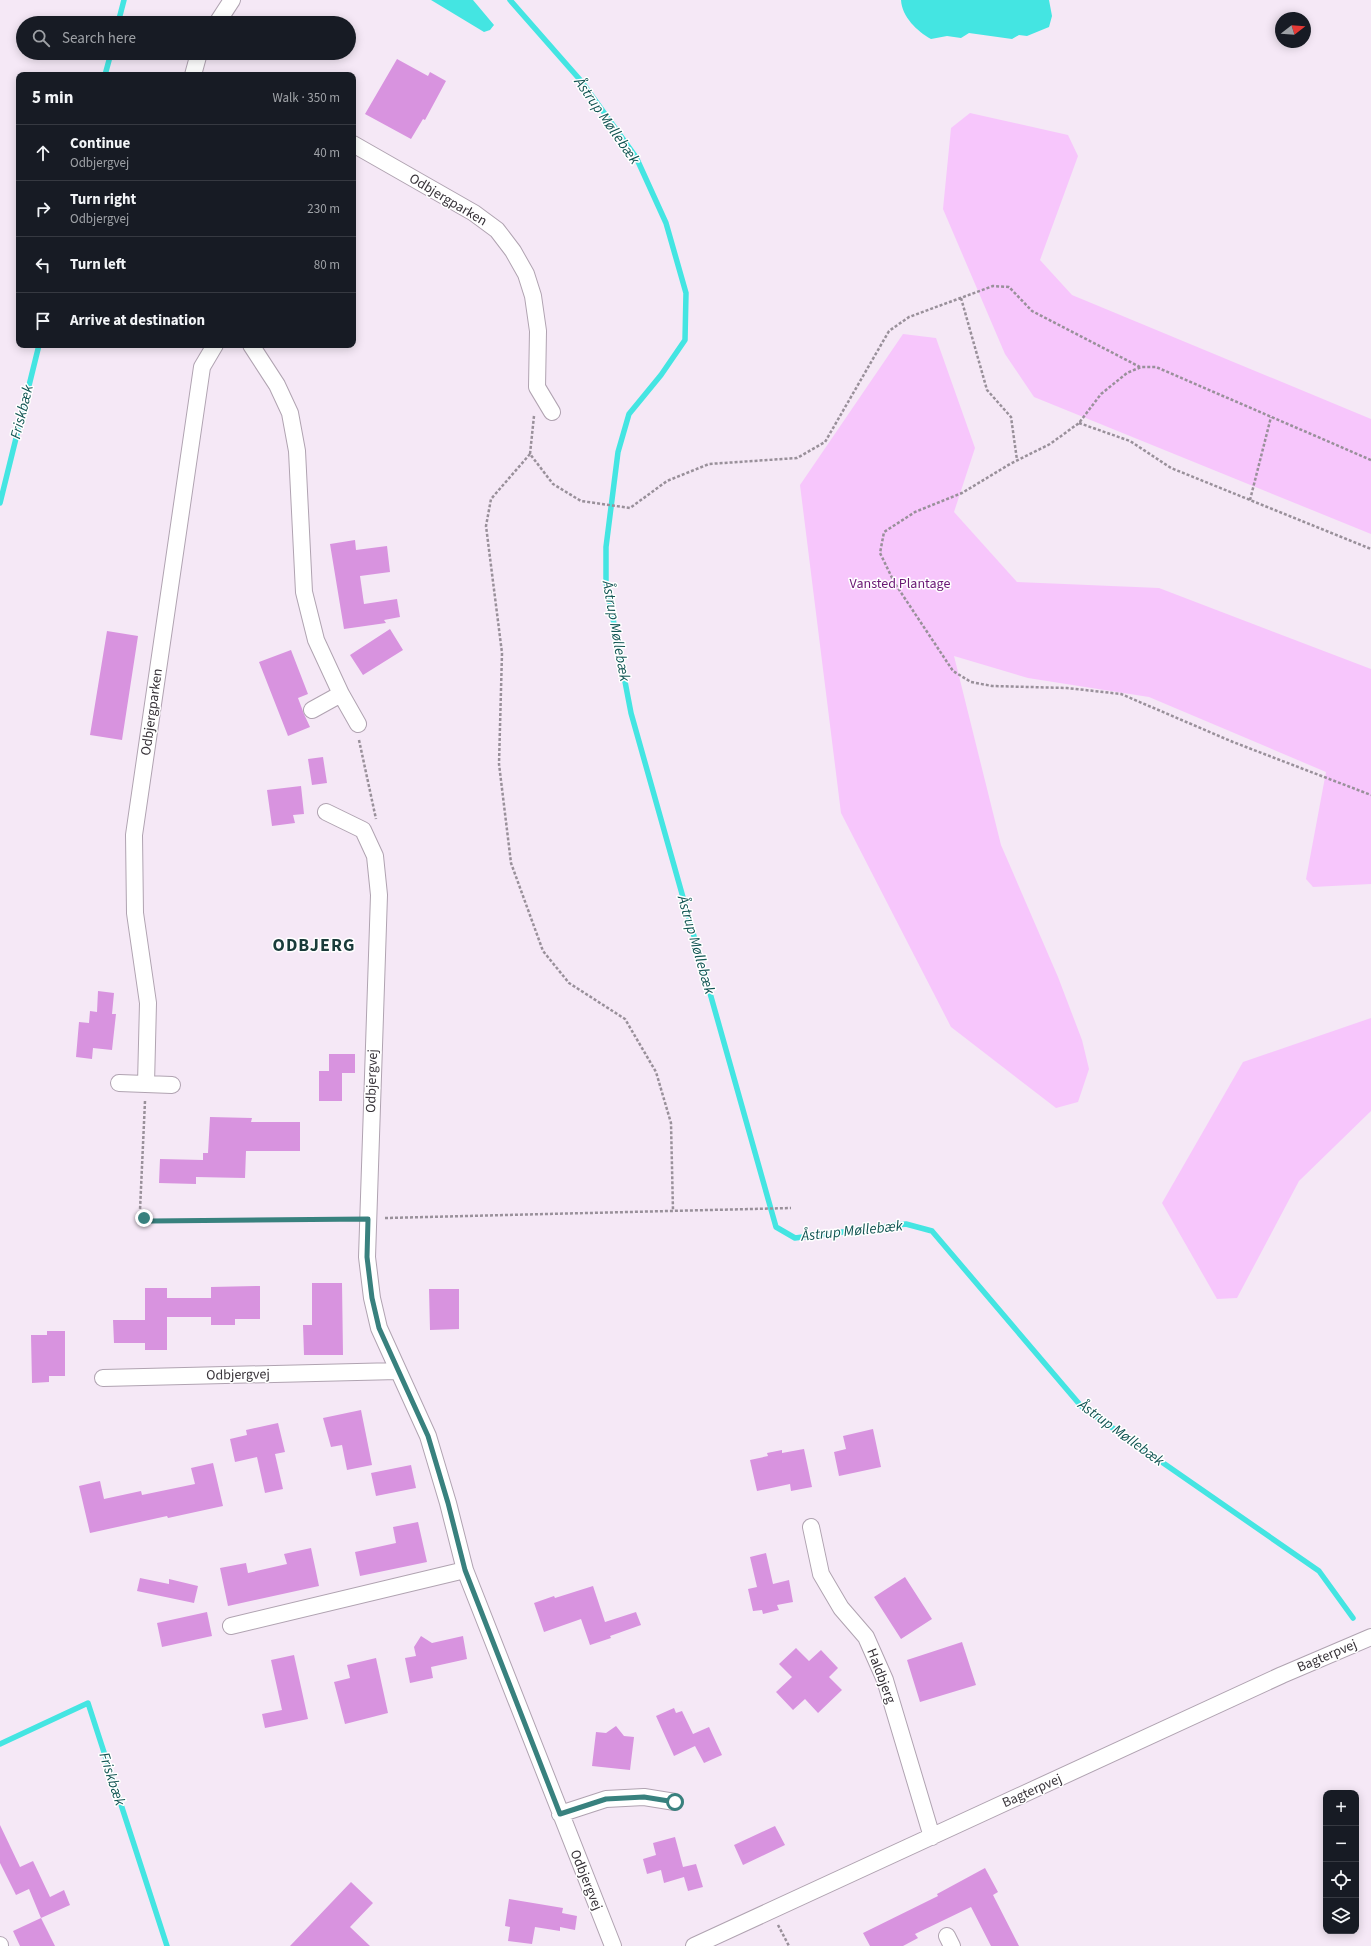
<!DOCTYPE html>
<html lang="en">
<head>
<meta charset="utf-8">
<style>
  :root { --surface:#171b24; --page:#242831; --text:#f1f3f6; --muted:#9ea1a6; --line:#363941 }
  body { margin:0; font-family:"Source Sans 3",sans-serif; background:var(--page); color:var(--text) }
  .controls { position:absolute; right:12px; bottom:12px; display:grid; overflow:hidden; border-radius:8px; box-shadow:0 2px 10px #0003 }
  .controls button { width:36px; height:36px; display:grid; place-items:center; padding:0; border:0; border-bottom:1px solid var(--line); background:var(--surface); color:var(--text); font:20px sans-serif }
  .compass { position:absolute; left:1275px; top:12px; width:36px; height:36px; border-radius:50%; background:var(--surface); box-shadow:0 2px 10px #0003; rotate:73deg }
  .stop { position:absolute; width:12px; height:12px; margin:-9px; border:3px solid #38817e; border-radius:50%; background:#fff }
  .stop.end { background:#38817e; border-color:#fff; box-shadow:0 1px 4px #0008 }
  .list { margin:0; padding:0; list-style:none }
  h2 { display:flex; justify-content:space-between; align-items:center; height:52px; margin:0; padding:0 16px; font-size:17px }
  h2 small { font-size:13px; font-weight:400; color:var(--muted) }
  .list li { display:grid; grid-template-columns:26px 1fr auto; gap:12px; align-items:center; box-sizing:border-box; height:56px; padding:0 16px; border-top:1px solid var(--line) }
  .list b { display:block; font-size:15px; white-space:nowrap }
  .list p { margin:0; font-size:13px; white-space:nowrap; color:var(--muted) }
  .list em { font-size:13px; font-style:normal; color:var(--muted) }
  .icon { flex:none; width:22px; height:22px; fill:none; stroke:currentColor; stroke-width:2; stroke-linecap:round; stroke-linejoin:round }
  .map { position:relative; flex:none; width:1371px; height:1946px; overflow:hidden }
  .search { position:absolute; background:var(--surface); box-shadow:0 2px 10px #0003; left:16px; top:16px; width:340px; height:44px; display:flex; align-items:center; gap:10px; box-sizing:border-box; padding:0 14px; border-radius:22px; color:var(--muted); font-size:15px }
  .panel { position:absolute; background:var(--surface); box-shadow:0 2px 10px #0003; left:16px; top:72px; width:340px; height:276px; border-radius:8px }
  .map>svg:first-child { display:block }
  .green { fill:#f7c6fc }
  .water { fill:#44e5e2 }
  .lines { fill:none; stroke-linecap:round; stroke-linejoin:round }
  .stream { stroke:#44e5e2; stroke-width:5.5 }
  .building { fill:#d893df }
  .street-casing { stroke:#b0a3b1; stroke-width:18 }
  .path { stroke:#99909a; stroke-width:2.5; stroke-dasharray:3 2; stroke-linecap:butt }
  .street { stroke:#fff; stroke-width:16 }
  .route { stroke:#38817e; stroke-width:5 }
  .labels { text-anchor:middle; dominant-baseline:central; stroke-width:3; stroke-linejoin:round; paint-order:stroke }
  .street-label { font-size:14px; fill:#383339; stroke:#fff }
  .park-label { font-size:14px; fill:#6a1774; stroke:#fff }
  .water-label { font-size:15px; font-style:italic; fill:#125553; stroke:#fff }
  .district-label { font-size:18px; font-weight:bold; letter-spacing:1px; fill:#193b3a; stroke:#fff }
</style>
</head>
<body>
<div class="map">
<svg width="1371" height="1946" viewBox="0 0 1371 1946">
  <rect width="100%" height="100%" fill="#f5e8f6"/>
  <path class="green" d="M970,113L1068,135L1078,156L1040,260L1072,295L1371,419V534L1034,397L1005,354L943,209L951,128Z
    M903,334L936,338L975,448L954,512L1017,582L1159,588L1371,669V884L1313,887L1306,879L1326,772L1149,697L1028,678L954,656L1001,845L1058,977L1082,1040L1089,1069L1078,1102L1056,1108L951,1027L841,813L800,485Z
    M1371,1018V1111L1299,1181L1237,1298L1217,1299L1162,1203L1243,1062Z"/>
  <path class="water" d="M431,0H473L494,25L490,30L484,32Z
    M901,0H1049L1052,16L1049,27L1027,36L1019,35L1012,39L969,33L961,38L947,36L931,39C917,31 902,17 901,0Z"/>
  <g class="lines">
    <path class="stream" d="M510,0L582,82L636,157L666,223L686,293L685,340L661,375L629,414L618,452L606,547V582L631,713L776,1227L795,1238L906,1224L932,1231L1081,1406L1319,1571L1353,1618
      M118,23L124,0
      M105,75L111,53
      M0,503L39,345
      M0,1744L88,1703L167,1946"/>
  </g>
  <path class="building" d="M397,59L428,76L430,72L446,81L425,120L423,119L411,139L365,114Z
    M355,540L356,550L387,546L390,572L360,576L364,604L397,599L400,617L384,620L386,623L344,629L330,544Z
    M390,629L403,650L363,675L350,655Z
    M107,631L138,636L122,740L90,735Z
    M291,650L308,694L298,698L304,714L310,727L288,736L259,662Z
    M323,757L327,783L312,785L308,759Z
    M301,786L304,814L293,815L295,823L272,826L267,790Z
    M98,991L114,993L112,1014H116L112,1050L93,1048L92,1059L76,1057L79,1022L89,1023L90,1011L97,1012Z
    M329,1054H355V1073H342V1101H319V1071H329Z
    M210,1117L252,1118L251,1122H300V1151H246L245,1178L196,1177V1184L159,1183L160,1159L203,1160V1153H208Z
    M312,1283H342L343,1355H304L303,1325H312Z
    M260,1286V1319H235V1325H211V1317H167V1350H145V1343H114L113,1320H145V1288H167V1298H211V1287Z
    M429,1289H459V1329L430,1330Z
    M47,1331H65V1376H49V1382L32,1383L31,1335H47Z
    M361,1410L372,1465L347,1470L342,1445L331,1447L323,1418Z
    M278,1423L285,1452L275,1454L283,1489L265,1493L257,1457L235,1462L230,1439L247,1435L246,1430Z
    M873,1429L881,1467L839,1476L834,1452L846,1449L843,1436Z
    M804,1449L812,1487L791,1491L790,1484L757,1491L750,1460L768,1456L767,1453L782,1450V1453Z
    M213,1463L223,1506L168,1518L167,1516L90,1533L79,1486L100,1481L104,1499L141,1491L142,1495L195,1484L191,1468Z
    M411,1465L416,1488L376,1496L371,1473Z
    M418,1522L427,1562L360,1576L355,1552L396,1543L393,1527Z
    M311,1548L319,1586L228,1606L220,1568L246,1563L248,1573L287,1564L284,1554Z
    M766,1553L773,1584L789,1580L793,1602L777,1605L779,1610L763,1614L762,1610L753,1611L748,1589L757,1587L750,1557Z
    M905,1577L932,1619L901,1639L874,1597Z
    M140,1578L169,1584V1579L198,1586L194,1603L137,1591Z
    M593,1586L605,1622L636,1612L641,1625L610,1636L611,1638L590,1645L581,1619L544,1632L534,1603L554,1596L555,1598Z
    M207,1612L212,1636L162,1647L157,1623Z
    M421,1636L432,1643L463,1636L467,1659L431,1667L433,1678L410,1683L405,1658L416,1656L414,1647Z
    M962,1642L976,1685L920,1702L907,1660Z
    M796,1648L809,1661L821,1650L838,1668L829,1677L842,1690L818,1713L805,1699L793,1710L776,1692L792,1677L779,1664Z
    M294,1655L308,1719L265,1728L262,1714L282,1710L271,1660Z
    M376,1658L388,1713L345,1724L334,1682L350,1678L347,1665Z
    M674,1708L676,1713L682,1711L693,1734L709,1727L722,1755L704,1763L695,1746L674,1756L656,1716Z
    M616,1726L624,1736L634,1737L630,1770L592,1766L596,1732L606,1733Z
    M0,1825L20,1867L33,1861L50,1897L64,1890L70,1905L41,1918L29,1889L16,1895L0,1863Z
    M775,1826L785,1845L743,1865L734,1845Z
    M675,1837L683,1867L696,1864L703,1887L688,1891L684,1877L664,1883L661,1870L647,1874L643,1859L656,1855L653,1843Z
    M985,1868L998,1892L993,1895L1019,1946H991L971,1907L915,1934L918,1938L903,1946H870L863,1933L938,1896L937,1894Z
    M351,1882L373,1903L350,1927L370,1946H290Z
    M509,1899L563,1908L562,1913L577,1916L575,1930L560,1927V1931L535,1927L532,1944L508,1941L510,1927L505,1926Z
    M41,1918L55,1946H20L13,1931Z"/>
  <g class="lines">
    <defs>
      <path id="street" d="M217,23L232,0
        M193,75L199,53
        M353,144L474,213L497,230L513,251L526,274L533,296L538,331L537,387L552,412
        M251,345L277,385L290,413L297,451L304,592L316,640L341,694L358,724
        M312,710L341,694
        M326,812L363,830L375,856L379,895L367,1257L372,1298L379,1328L428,1436L448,1503L465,1570L613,1946
        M119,1083L172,1085
        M146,1084L148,1003L135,913L134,835L202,367L215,345
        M103,1378L398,1371
        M811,1527L821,1574L841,1608L866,1637L885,1680L932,1837
        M231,1626L465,1570
        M560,1814L606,1799L644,1797L675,1802
        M947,1936L952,1946
        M0,1945V1946
        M694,1946L1282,1675L1371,1637"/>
    </defs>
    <use href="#street" class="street-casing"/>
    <path class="path" d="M961,298L987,390L1011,417L1017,460
      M534,416L530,454L553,484L581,501L630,508L667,481L709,464L797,458L825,442L889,331L909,317L993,286L1009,287L1032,311L1140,367
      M1079,423L1130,441L1171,468L1371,549
      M530,454L491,499L486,526L502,653L499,764L511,863L543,951L569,983L625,1019L656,1072L671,1123L673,1211
      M1371,460L1156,367H1141L1127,373L1101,394L1079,423L1050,444L1010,464L962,493L915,512L884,532L880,553L894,582L953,671L971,682L992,686L1067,688L1121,694L1233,742L1371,795
      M1250,500L1271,417
      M359,740L376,819
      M145,1101L140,1210L144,1218L151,1221L352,1219
      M385,1218L791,1208
      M778,1925L789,1946"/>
    <use href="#street" class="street"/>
  </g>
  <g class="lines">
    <path class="route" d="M144,1218L151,1221L368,1219L367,1257L372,1298L379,1328L428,1436L448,1503L465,1570L560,1814L606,1799L644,1797L675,1802"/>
  </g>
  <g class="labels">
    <g class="street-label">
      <text transform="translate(448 200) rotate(31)">Odbjergparken</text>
      <text transform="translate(152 712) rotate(-82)">Odbjergparken</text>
      <text transform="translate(372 1081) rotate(-88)">Odbjergvej</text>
      <text transform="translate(238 1375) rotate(-1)">Odbjergvej</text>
      <text transform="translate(1327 1656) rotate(-23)">Bagterpvej</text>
      <text transform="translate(881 1676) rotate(69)">Haldbjerg</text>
      <text transform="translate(1032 1791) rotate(-24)">Bagterpvej</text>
      <text transform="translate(586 1880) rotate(68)">Odbjergvej</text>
    </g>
    <g class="park-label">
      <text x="900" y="584">Vansted Plantage</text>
    </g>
    <g class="water-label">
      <text transform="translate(607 121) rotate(55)">Åstrup Møllebæk</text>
      <text transform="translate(22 412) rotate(-76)">Friskbæk</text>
      <text transform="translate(616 631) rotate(80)">Åstrup Møllebæk</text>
      <text transform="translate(696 945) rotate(74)">Åstrup Møllebæk</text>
      <text transform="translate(852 1231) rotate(-6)">Åstrup Møllebæk</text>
      <text transform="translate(1121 1433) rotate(36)">Åstrup Møllebæk</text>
      <text transform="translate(112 1779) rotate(72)">Friskbæk</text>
    </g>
    <g class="district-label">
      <text x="314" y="945">ODBJERG</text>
    </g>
  </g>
</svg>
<div class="controls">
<button>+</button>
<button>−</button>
<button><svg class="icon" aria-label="locate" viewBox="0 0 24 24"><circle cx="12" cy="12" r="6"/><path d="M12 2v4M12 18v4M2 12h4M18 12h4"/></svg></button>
<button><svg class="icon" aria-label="layers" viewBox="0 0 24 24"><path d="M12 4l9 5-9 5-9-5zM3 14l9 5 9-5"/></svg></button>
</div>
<svg class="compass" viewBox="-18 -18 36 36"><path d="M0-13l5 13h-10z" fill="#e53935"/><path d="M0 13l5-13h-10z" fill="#9ea1a6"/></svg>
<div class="stop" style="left:675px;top:1802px"></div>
<div class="stop end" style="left:144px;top:1218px"></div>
<div class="search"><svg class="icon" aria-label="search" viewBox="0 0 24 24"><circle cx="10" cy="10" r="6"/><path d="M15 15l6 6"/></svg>Search here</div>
<section class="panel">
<h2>5 min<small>Walk · 350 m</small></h2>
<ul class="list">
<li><svg class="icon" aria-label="ahead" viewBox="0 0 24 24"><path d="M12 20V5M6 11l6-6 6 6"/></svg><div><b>Continue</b><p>Odbjergvej</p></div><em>40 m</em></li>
<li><svg class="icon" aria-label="right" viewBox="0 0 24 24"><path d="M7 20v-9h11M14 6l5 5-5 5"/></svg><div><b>Turn right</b><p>Odbjergvej</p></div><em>230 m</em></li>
<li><svg class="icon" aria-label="left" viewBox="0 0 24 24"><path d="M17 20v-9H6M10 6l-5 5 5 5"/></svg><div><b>Turn left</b></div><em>80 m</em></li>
<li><svg class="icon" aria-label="arrive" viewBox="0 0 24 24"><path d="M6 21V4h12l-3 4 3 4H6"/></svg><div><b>Arrive at destination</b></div></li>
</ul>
</section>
</div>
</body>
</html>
